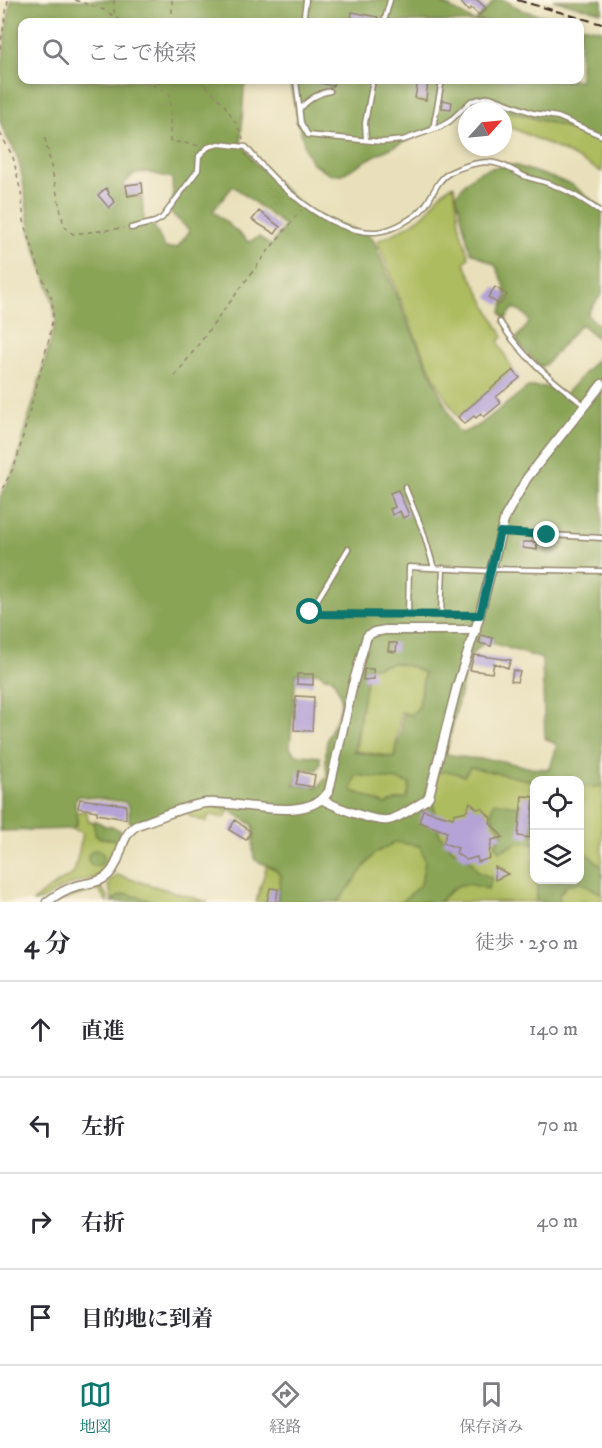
<!DOCTYPE html>
<html lang="ja">
<head>
<meta charset="utf-8">
<style>
  :root { --surface:#fff; --page:#f2f2f3; --text:#2b2b33; --muted:#7c7c81; --line:#e1e1e2; --accent:#0f766e }
  body { margin:0; font-family:"IM FELL DW Pica","Noto Serif JP",serif; background:var(--page); color:var(--text) }
  .controls { position:absolute; right:18px; bottom:18px; display:grid; overflow:hidden; border-radius:12px; box-shadow:0 3px 9px #0003 }
  .controls button { width:54px; height:54px; display:grid; place-items:center; padding:0; border:0; border-bottom:2px solid var(--line); background:var(--surface); color:var(--text); font:30px sans-serif }
  .compass { position:absolute; left:458px; top:102px; width:54px; height:54px; border-radius:50%; background:var(--surface); box-shadow:0 3px 9px #0003; rotate:63deg }
  .stop { position:absolute; width:18px; height:18px; margin:-14px; border:4px solid #0f766e; border-radius:50%; background:#fff }
  .stop.end { background:#0f766e; border-color:#fff; box-shadow:0 2px 6px #0008 }
  .list { margin:0; padding:0; list-style:none }
  h2 { display:flex; justify-content:space-between; align-items:center; height:78px; margin:0; padding:0 24px; font-size:26px }
  h2 small { font-size:20px; font-weight:400; color:var(--muted) }
  .list li { display:grid; grid-template-columns:39px 1fr auto; gap:18px; align-items:center; box-sizing:border-box; height:96px; padding:0 24px; border-top:2px solid var(--line) }
  .list b { display:block; font-size:22px; white-space:nowrap }
  .list em { font-size:20px; font-style:normal; color:var(--muted) }
  .icon { flex:none; width:33px; height:33px; fill:none; stroke:currentColor; stroke-width:2; stroke-linecap:round; stroke-linejoin:round }
  .map { position:relative; flex:none; width:602px; height:902px; overflow:hidden }
  .search { position:absolute; background:var(--surface); box-shadow:0 3px 9px #0003; left:18px; right:18px; top:18px; height:66px; display:flex; align-items:center; gap:15px; box-sizing:border-box; padding:0 21px; border-radius:12px; color:var(--muted); font-size:22px }
  .sheet { height:462px; background:var(--surface) }
  nav { display:flex; justify-content:space-around; align-items:center; box-sizing:border-box; height:84px; border-top:2px solid var(--line); background:var(--surface); font-size:16px; color:var(--muted) }
  nav a { display:grid; justify-items:center; gap:3px }
  nav .on { color:var(--accent) }
  .map>svg:first-child { display:block }
  .green { fill:#adbc5f; stroke:#74733e; stroke-width:1.5; fill-rule:evenodd }
  .forest { fill:#8aa456; stroke:#62673a; stroke-width:1.5; fill-rule:evenodd }
  .building { fill:#b5a3d6 }
  .lines { fill:none; stroke-linecap:round; stroke-linejoin:round }
  .service-casing { stroke:#92856c; stroke-width:7 }
  .minor-casing { stroke:#92856c; stroke-width:11 }
  .path { stroke:#92856c; stroke-width:1.5; stroke-dasharray:4.5 4.5; stroke-linecap:butt }
  .service { stroke:#fff; stroke-width:4 }
  .minor { stroke:#fff; stroke-width:8 }
  .rail { stroke:#3b2a1e; stroke-width:2; stroke-dasharray:9 4.5; stroke-linecap:butt }
  .route { stroke:#0f766e; stroke-width:8 }
</style>
</head>
<body>
<div class="map">
<svg width="602" height="902" viewBox="0 0 602 902">
  <rect width="100%" height="100%" fill="#fcf5e5"/>
  <filter id="ink" filterUnits="userSpaceOnUse"><feTurbulence type="fractalNoise" baseFrequency=".0167" numOctaves="2"/><feDisplacementMap in="SourceGraphic" scale="12" xChannelSelector="R" yChannelSelector="G"/><feConvolveMatrix kernelMatrix="1 2 1 2 8 2 1 2 1" color-interpolation-filters="sRGB"/></filter>
  <filter id="wash" filterUnits="userSpaceOnUse"><feTurbulence type="fractalNoise" baseFrequency=".008" numOctaves="4" result="noise"/><feDisplacementMap in="SourceGraphic" scale="24" xChannelSelector="R" yChannelSelector="G"/><feGaussianBlur stdDeviation="1.35" result="paint"/><feColorMatrix in="noise" values="0 0 0 0 0 0 0 0 0 0 0 0 0 0 0 0 0 1.4 0 .05"/><feComposite in="paint" operator="in"/></filter>
  <g filter="url(#wash)">
    <rect width="100%" height="100%" fill="#e9e0bb"/>
    <path class="green" d="M480,103L561,126L602,141V172L563,151L506,125L503,140V111H467V117L465,113L469,106Z
      M454,185L460,229L469,257L464,263L503,337L498,342L513,370L458,417C423,367 401,298 377,241C392,235 407,227 420,218C433,209 438,190 454,185Z
      M395,663L412,667L424,673L419,707L411,715L401,712L394,757L356,751L367,668Z
      M602,750V902H307L342,760H449L537,773L562,762ZM534,780H580V880H534Z
      M205,805L229,810L225,818L209,815L206,822L189,816V812Z
      M87,811L88,821L93,822L96,836L117,840L120,838C106,888 100,871 62,888C51,893 44,902 33,902L41,894L74,873L83,833L73,829L77,823V812Z
      M267,865L275,869L281,876L277,902H256Z
      M117,875L208,902H156L127,894L112,900L108,882Z
      M100,886L108,897L107,902L99,890C83,892 67,902 53,902L75,891Z"/>
    <path class="forest" d="M11,0H437L475,22L495,0H504L522,10L565,22H22V80H248L244,88L241,141L253,161L311,214L369,235L373,239L409,326L457,430L462,433L478,426L528,387H550L563,396L602,354V786L580,788V780H534V785L533,781L470,767L464,776C451,771 439,768 429,779L439,834L452,849L472,862L478,872L492,878L488,889C462,880 457,883 439,902H402L421,884L425,861L420,846L395,842L374,854L338,902H277L281,876L275,869L255,860C250,848 256,837 253,825L229,810L198,804L132,823L129,821V806L125,802L79,796L75,801L77,823L73,829L0,831V497L15,468L56,321C53,290 38,263 31,233C26,208 25,180 17,156C12,143 2,134 0,119C0,79 4,39 11,0ZM146,172L172,178L173,198L170,212L190,231L177,248H165L154,226L144,222L142,197L125,195L123,185L133,175ZM233,186L285,226L271,246L259,237L249,242L213,211ZM486,641L542,659L545,738L557,745L550,769L531,768L498,760L468,758L446,754L463,681L471,655ZM395,663L412,667L424,673L419,707L411,715L403,713L401,732L394,758L354,752L368,668ZM318,672L324,677L333,678C335,686 341,691 341,700C341,716 334,721 329,735C324,748 326,763 327,777L318,787L294,785L302,769L317,770L320,764V757L295,754L290,748L296,674ZM356,775L397,780L410,784L407,798L395,800L386,805L351,790Z
      M553,0H602V12Z
      M580,26L602,30V141L561,126L480,103L461,108L448,121L376,155L343,174L331,175L312,163L305,149L289,80H580Z
      M514,165L571,184L602,208V294L587,314L602,328V342L581,324L546,364L541,367L524,350L516,339L529,323C528,315 522,311 514,308L505,319L501,313L506,297L504,284L495,265L471,252C464,233 462,214 456,195C473,170 486,167 514,165Z
      M534,799V843H518L500,851L495,844L503,833C494,821 488,817 494,802L517,806Z
      M96,821L105,826L114,827L121,831L117,840L100,838L96,835L93,822Z
      M580,848L602,867V894L582,883L567,885L559,895L560,902H536L538,880H580Z
      M88 858a8 8 0 1 1 16 0a8 8 0 1 1-16 0Z
      M127,894L156,902H111L119,896Z"/>
    <g id="blocks">
      <path class="building" d="M459,0H477L486,8L479,15L471,8L468,11Z
        M352,12L378,17L377,22L351,20Z
        M315,80H335L333,86L315,82Z
        M418,80H428L426,100L415,98Z
        M443,100L452,102L451,109L442,108Z
        M142,183L143,193L128,196L126,185Z
        M106,188L109,193L108,194L115,202L109,208L98,195Z
        M259,211L280,227L275,234L252,220Z
        M495,287L507,295L500,305L488,297Z
        M513,370L520,378L496,397L501,403L484,417L481,413L476,418L474,416L464,424L458,417Z
        M398,490L409,515L403,518L400,511L392,515L390,509L395,507L390,493Z
        M523,542H537V550L523,548Z
        M481,635L493,638L491,646L479,643Z
        M389,643H397L396,652L388,651Z
        M474,655L482,656L511,660L508,668L494,663L492,673L470,670Z
        M364,669H373L374,679L363,680Z
        M513,670L520,672L517,682L511,681Z
        M297,674H313V685L297,684Z
        M296,696L314,697L312,731L294,730Z
        M299,771L315,775L313,787L296,784Z
        M522,796L534,797L530,838L518,836Z
        M80,799L126,805V819L97,814V811L78,808Z
        M470,802L477,809L482,808L491,818L490,823L503,837L492,840L489,853L490,858L478,862L477,857L466,860L456,853L458,848L443,843L447,832L419,822L423,810L453,818L454,814L467,811Z
        M235,820L251,832L246,840L229,830Z
        M495,867L508,874L495,880Z
        M270,888L278,889L276,902H267Z"/>
    </g>
  </g>
  <g filter="url(#ink)">
    <use href="#blocks" fill-opacity="0" stroke="#92856c" stroke-width="1.5"/>
    <g class="lines">
      <defs>
        <path id="service" d="M303,22L306,0
          M384,22L390,0
          M483,22V21
          M296,80L301,123L308,135L382,142L403,140L440,127L450,121L471,101L490,97L533,113L558,117L602,136
          M300,109C308,100 318,93 330,91
          M433,129L442,80
          M366,140L365,123L373,80
          M131,228L155,222L162,218L198,170L199,156L208,147L219,144L246,147C274,182 327,234 376,232C390,231 406,222 417,214C432,204 433,181 451,172C461,167 475,163 486,162C501,162 511,170 524,176C534,180 545,181 555,186C571,192 588,203 602,213
          M500,322C523,358 551,379 584,405
          M405,487L423,531L434,568
          M501,532L602,538
          M348,549L310,612L311,614L479,615
          M492,569L602,571
          M408,615L409,567L489,571
          M441,615L443,568"/>
        <path id="minor" d="M321,799C336,807 373,822 388,820C401,818 415,806 426,800L429,796L457,686L478,621L505,517L527,478L602,384
          M47,902C56,895 66,889 76,886C87,883 100,883 108,875C124,860 118,833 140,824C158,818 187,805 206,803C238,800 307,825 329,791L353,684L367,636L374,632L385,630H476"/>
      </defs>
      <use href="#service" class="service-casing"/>
      <use href="#minor" class="minor-casing"/>
      <path class="path" d="M75,0L104,10L123,22
        M114,0V18
        M172,22V0
        M0,49L8,0
        M145,80L170,95V141L201,146
        M198,80C220,96 233,114 243,139
        M0,133L13,157L21,193L24,221L41,275L52,299L53,316L49,339L18,455L14,467L0,493
        M45,138L64,226L73,234L124,228
        M175,376L268,251L301,210"/>
      <use href="#service" class="service"/>
      <use href="#minor" class="minor"/>
      <path class="rail" d="M517,0L602,24"/>
    </g>
  </g>
  <g class="lines" filter="url(#ink)">
    <path class="route" d="M310,612L311,614L480,615L500,532L547,535"/>
  </g>
</svg>
<div class="controls">
<button><svg class="icon" aria-label="locate" viewBox="0 0 24 24"><circle cx="12" cy="12" r="6"/><path d="M12 2v4M12 18v4M2 12h4M18 12h4"/></svg></button>
<button><svg class="icon" aria-label="layers" viewBox="0 0 24 24"><path d="M12 4l9 5-9 5-9-5zM3 14l9 5 9-5"/></svg></button>
</div>
<svg class="compass" viewBox="-18 -18 36 36"><path d="M0-13l5 13h-10z" fill="#e53935"/><path d="M0 13l5-13h-10z" fill="#7c7c81"/></svg>
<div class="stop" style="left:310px;top:612px"></div>
<div class="stop end" style="left:547px;top:535px"></div>
<div class="search"><svg class="icon" aria-label="search" viewBox="0 0 24 24"><circle cx="10" cy="10" r="6"/><path d="M15 15l6 6"/></svg>ここで検索</div>
</div>
<section class="sheet">
<h2>4 分<small>徒歩 · 250 m</small></h2>
<ul class="list">
<li><svg class="icon" aria-label="ahead" viewBox="0 0 24 24"><path d="M12 20V5M6 11l6-6 6 6"/></svg><div><b>直進</b></div><em>140 m</em></li>
<li><svg class="icon" aria-label="left" viewBox="0 0 24 24"><path d="M17 20v-9H6M10 6l-5 5 5 5"/></svg><div><b>左折</b></div><em>70 m</em></li>
<li><svg class="icon" aria-label="right" viewBox="0 0 24 24"><path d="M7 20v-9h11M14 6l5 5-5 5"/></svg><div><b>右折</b></div><em>40 m</em></li>
<li><svg class="icon" aria-label="arrive" viewBox="0 0 24 24"><path d="M6 21V4h12l-3 4 3 4H6"/></svg><div><b>目的地に到着</b></div></li>
</ul>
</section>
<nav>
<a class="on"><svg class="icon" aria-label="map" viewBox="0 0 24 24"><path d="M3 6l6-2 6 2 6-2v14l-6 2-6-2-6 2zM9 4v14M15 6v14"/></svg>地図</a>
<a><svg class="icon" aria-label="directions" viewBox="0 0 24 24"><path d="M12 3l9 9-9 9-9-9zM9 14v-3h6M13 9l2 2-2 2"/></svg>経路</a>
<a><svg class="icon" aria-label="saved" viewBox="0 0 24 24"><path d="M7 4h10v16l-5-4-5 4z"/></svg>保存済み</a>
</nav>
</body>
</html>
